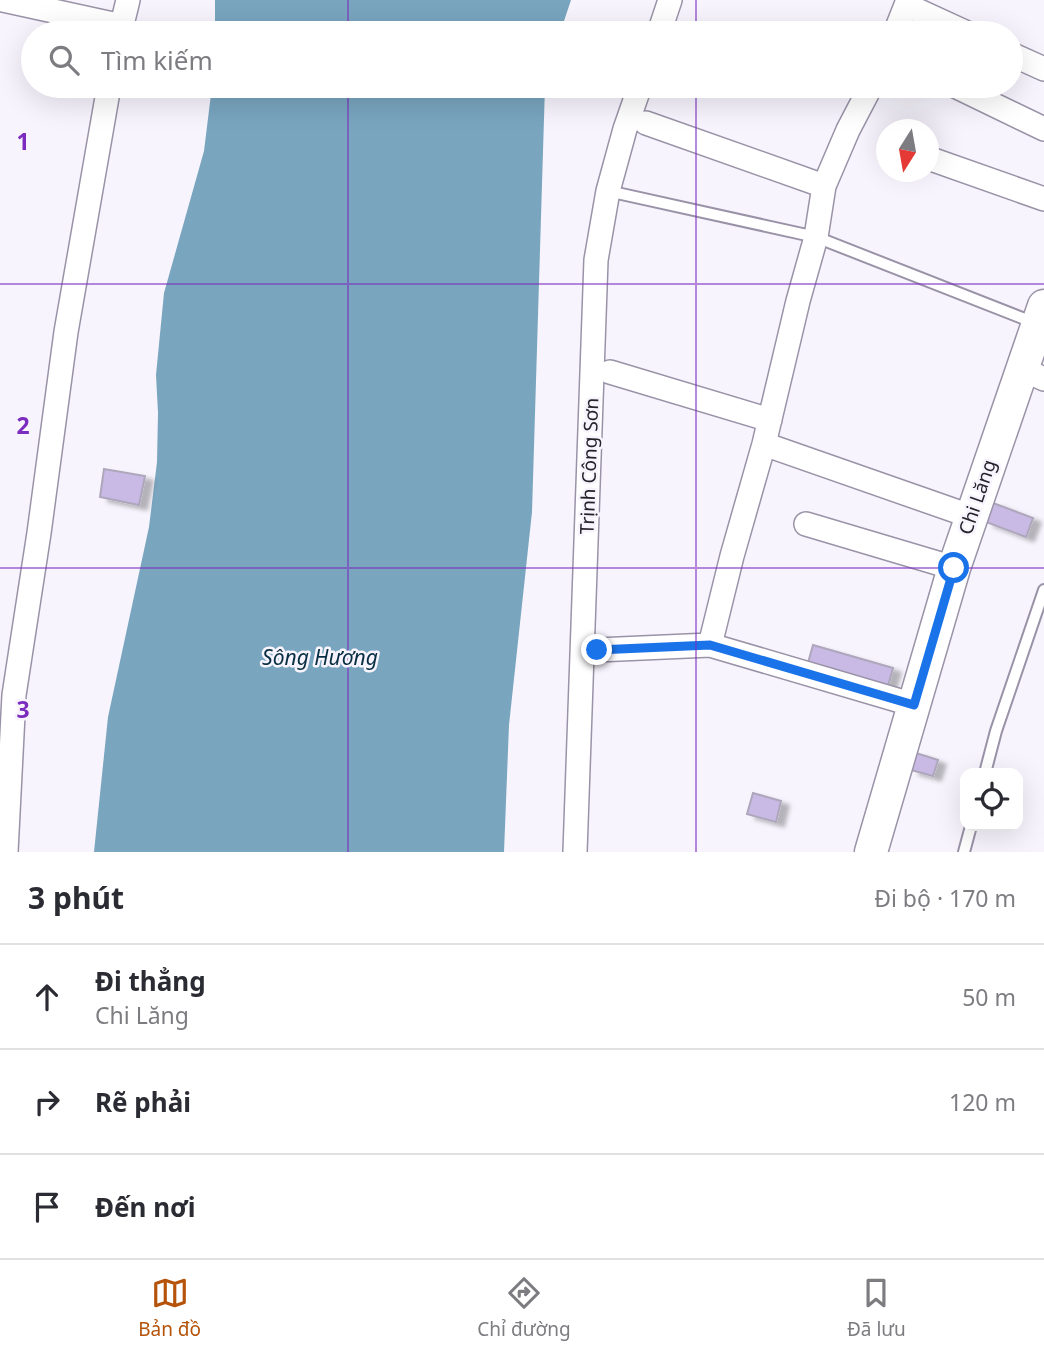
<!DOCTYPE html>
<html lang="vi">
<head>
<meta charset="utf-8">
<style>
  :root { --surface:#fff; --page:#f2f2f3; --text:#2b2b33; --muted:#7c7c81; --line:#e1e1e2; --accent:#b45309 }
  body { margin:0; font-family:"Noto Sans",sans-serif; background:var(--page); color:var(--text) }
  .controls { position:absolute; right:21px; bottom:21px; display:grid; overflow:hidden; border-radius:14px; box-shadow:0 7px 28px #0002 }
  .controls button { width:63px; height:63px; display:grid; place-items:center; padding:0; border:0; border-bottom:2px solid var(--line); background:var(--surface); color:var(--text); font:35px sans-serif }
  .compass { position:absolute; left:876px; top:119px; width:63px; height:63px; border-radius:50%; background:var(--surface); box-shadow:0 7px 28px #0002; rotate:191deg }
  .stop { position:absolute; width:21px; height:21px; margin:-16px; border:5px solid #1a73e8; border-radius:50%; background:#fff }
  .stop.end { background:#1a73e8; border-color:#fff; box-shadow:0 2px 7px #0008 }
  .list { margin:0; padding:0; list-style:none }
  h2 { display:flex; justify-content:space-between; align-items:center; height:91px; margin:0; padding:0 28px; font-size:30px }
  h2 small { font-size:23px; font-weight:400; color:var(--muted) }
  .list li { display:grid; grid-template-columns:46px 1fr auto; gap:21px; align-items:center; box-sizing:border-box; height:105px; padding:0 28px; border-top:2px solid var(--line) }
  .list b { display:block; font-size:26px; white-space:nowrap }
  .list p { margin:0; font-size:23px; white-space:nowrap; color:var(--muted) }
  .list em { font-size:23px; font-style:normal; color:var(--muted) }
  .icon { flex:none; width:38px; height:38px; fill:none; stroke:currentColor; stroke-width:2; stroke-linecap:round; stroke-linejoin:round }
  .map { position:relative; flex:none; width:1044px; height:852px; overflow:hidden }
  .search { position:absolute; background:var(--surface); box-shadow:0 7px 28px #0002; left:21px; right:21px; top:21px; height:77px; display:flex; align-items:center; gap:18px; box-sizing:border-box; padding:0 24px; border-radius:38px; color:var(--muted); font-size:26px }
  .sheet { height:406px; background:var(--surface) }
  nav { display:flex; justify-content:space-around; align-items:center; box-sizing:border-box; height:98px; border-top:2px solid var(--line); background:var(--surface); font-size:19px; color:var(--muted) }
  nav a { display:grid; justify-items:center; gap:4px }
  nav .on { color:var(--accent) }
  .map>svg:first-child { display:block }
  .water { fill:#79a5bf }
  .building { fill:#c9bae5; stroke:#aea7bc; stroke-width:2; filter:url(#shadow) }
  .lines { fill:none; stroke-linecap:round; stroke-linejoin:round }
  .lane-casing { stroke:#9a93a8; stroke-width:14 }
  .street-casing { stroke:#9a93a8; stroke-width:26 }
  .secondary-casing { stroke:#9a93a8; stroke-width:35 }
  .lane { stroke:#fff; stroke-width:10 }
  .street { stroke:#fff; stroke-width:23 }
  .secondary { stroke:#fff; stroke-width:32 }
  .route { stroke:#1a73e8; stroke-width:9 }
  .grid { fill:none; stroke:#7b2cbf; stroke-width:2; stroke-opacity:0.55 }
  .labels { text-anchor:middle; dominant-baseline:central; stroke-width:5; stroke-linejoin:round; paint-order:stroke }
  .street-label { font-size:19px; fill:#25222a; stroke:#f7f4fd }
  .water-label { font-size:21px; font-style:italic; fill:#072e42; stroke:#f7f4fd }
  .grid-label { font-size:23px; text-anchor:middle; font-weight:bold; fill:#7b2cbf; stroke:#f7f4fd; stroke-width:5; stroke-linejoin:round; paint-order:stroke }
</style>
</head>
<body>
<div class="map">
<svg width="1044" height="852" viewBox="0 0 1044 852">
  <defs>
    <filter id="shadow"><feDropShadow dx="8" dy="4.5" stdDeviation="2" flood-color="#0004"/></filter>
  </defs>
  <rect width="100%" height="100%" fill="#f7f4fd"/>
  <path class="water" d="M215,0H571L560,33H215Z
    M212,86H545L532,512L509,725L504,852H94L108,717L149,527L157,462L158,413L156,375L164,293L204,151Z"/>
  <path class="building" d="M104,469L145,476L139,505L100,497Z
    M993,503L1033,518L1026,537L986,522Z
    M813,645L893,668L886,693L806,670Z
    M916,753L938,760L933,776L911,770Z
    M753,793L781,801L776,822L747,814Z"/>
  <g class="lines">
    <defs>
      <path id="lane" d="M608,191L816,237L1035,323
        M985,773L996,731L1044,590
        M964,852L971,826"/>
      <path id="street" d="M3,0L122,26
        M906,5L967,33
        M120,33L128,0
        M659,33L670,0
        M895,33L908,0
        M1011,54L1044,69
        M955,86L1044,129
        M646,123L824,186
        M928,158L1044,199
        M1022,369L1044,379
        M610,372L770,420
        M764,444L970,516
        M806,524L954,568
        M710,645L732,556L764,444L798,301L816,237L824,186L848,130L871,86
        M597,650L710,645L914,705
        M6,852L14,695L39,533L66,332L109,86
        M575,852L596,260L608,191L625,129L640,86"/>
      <path id="secondary" d="M871,852L954,568L1044,306"/>
    </defs>
    <use href="#lane" class="lane-casing"/>
    <use href="#street" class="street-casing"/>
    <use href="#secondary" class="secondary-casing"/>
    <use href="#lane" class="lane"/>
    <use href="#street" class="street"/>
    <use href="#secondary" class="secondary"/>
  </g>
  <g class="lines">
    <path class="route" d="M597,650L710,645L914,705L954,568"/>
  </g>
  <path class="grid" d="M348,0V33M696,0V33M348,86V852M696,86V852M0,284H1044M0,568H1044"/>
  <g class="labels">
    <g class="street-label">
      <text transform="translate(589 466) rotate(-88)">Trịnh Công Sơn</text>
      <text transform="translate(977 497) rotate(-71)">Chi Lăng</text>
    </g>
    <g class="water-label">
      <text x="320" y="657">Sông Hương</text>
    </g>
  </g>
  <g class="grid-label">
    <text x="23" y="150">1</text>
    <text x="23" y="434">2</text>
    <text x="23" y="718">3</text>
  </g>
</svg>
<div class="controls">
<button><svg class="icon" aria-label="locate" viewBox="0 0 24 24"><circle cx="12" cy="12" r="6"/><path d="M12 2v4M12 18v4M2 12h4M18 12h4"/></svg></button>
</div>
<svg class="compass" viewBox="-18 -18 36 36"><path d="M0-13l5 13h-10z" fill="#e53935"/><path d="M0 13l5-13h-10z" fill="#7c7c81"/></svg>
<div class="stop" style="left:954px;top:568px"></div>
<div class="stop end" style="left:597px;top:650px"></div>
<div class="search"><svg class="icon" aria-label="search" viewBox="0 0 24 24"><circle cx="10" cy="10" r="6"/><path d="M15 15l6 6"/></svg>Tìm kiếm</div>
</div>
<section class="sheet">
<h2>3 phút<small>Đi bộ · 170 m</small></h2>
<ul class="list">
<li><svg class="icon" aria-label="ahead" viewBox="0 0 24 24"><path d="M12 20V5M6 11l6-6 6 6"/></svg><div><b>Đi thẳng</b><p>Chi Lăng</p></div><em>50 m</em></li>
<li><svg class="icon" aria-label="right" viewBox="0 0 24 24"><path d="M7 20v-9h11M14 6l5 5-5 5"/></svg><div><b>Rẽ phải</b></div><em>120 m</em></li>
<li><svg class="icon" aria-label="arrive" viewBox="0 0 24 24"><path d="M6 21V4h12l-3 4 3 4H6"/></svg><div><b>Đến nơi</b></div></li>
</ul>
</section>
<nav>
<a class="on"><svg class="icon" aria-label="map" viewBox="0 0 24 24"><path d="M3 6l6-2 6 2 6-2v14l-6 2-6-2-6 2zM9 4v14M15 6v14"/></svg>Bản đồ</a>
<a><svg class="icon" aria-label="directions" viewBox="0 0 24 24"><path d="M12 3l9 9-9 9-9-9zM9 14v-3h6M13 9l2 2-2 2"/></svg>Chỉ đường</a>
<a><svg class="icon" aria-label="saved" viewBox="0 0 24 24"><path d="M7 4h10v16l-5-4-5 4z"/></svg>Đã lưu</a>
</nav>
</body>
</html>
